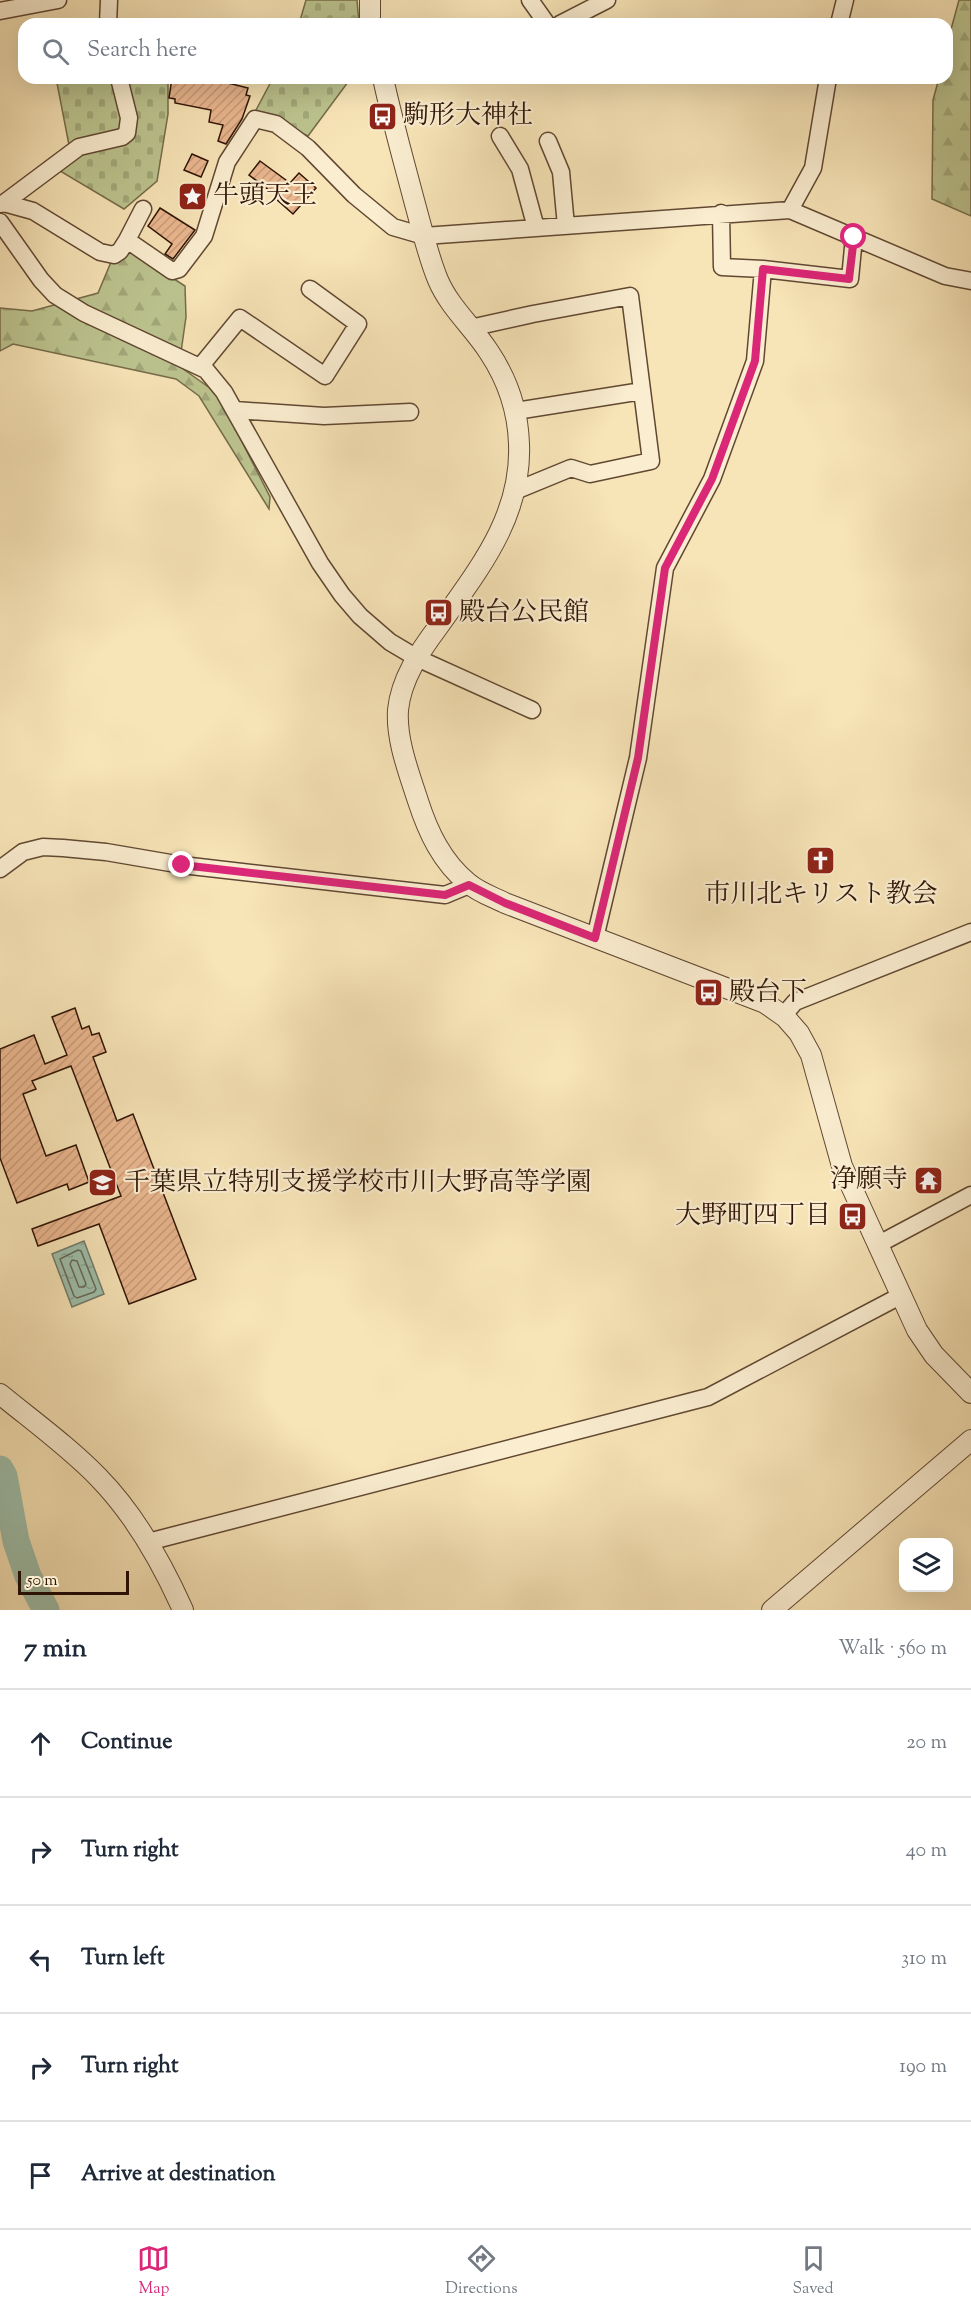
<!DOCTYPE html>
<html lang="en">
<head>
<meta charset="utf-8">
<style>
  :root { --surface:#fff; --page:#f2f2f3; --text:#1f2937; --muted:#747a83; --line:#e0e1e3; --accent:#db2777 }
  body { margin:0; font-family:"Sorts Mill Goudy","Noto Serif JP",serif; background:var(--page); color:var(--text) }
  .controls { position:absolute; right:18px; bottom:18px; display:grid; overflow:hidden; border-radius:12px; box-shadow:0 6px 24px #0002 }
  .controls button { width:54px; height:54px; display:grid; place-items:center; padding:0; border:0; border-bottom:2px solid var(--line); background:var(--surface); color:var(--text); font:30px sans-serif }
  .scale { position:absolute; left:18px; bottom:15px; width:111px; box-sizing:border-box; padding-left:6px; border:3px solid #2f1406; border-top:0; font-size:16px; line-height:21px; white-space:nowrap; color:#2f1406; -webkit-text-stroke:4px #faedd0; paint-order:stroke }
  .stop { position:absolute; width:18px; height:18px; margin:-14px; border:4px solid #db2777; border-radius:50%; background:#fff }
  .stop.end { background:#db2777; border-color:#fff; box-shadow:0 2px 6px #0008 }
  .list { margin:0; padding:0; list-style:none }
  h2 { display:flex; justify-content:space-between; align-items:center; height:78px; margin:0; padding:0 24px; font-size:26px }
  h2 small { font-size:20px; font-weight:400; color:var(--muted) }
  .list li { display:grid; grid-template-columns:39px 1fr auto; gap:18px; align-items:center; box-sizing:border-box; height:108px; padding:0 24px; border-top:2px solid var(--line) }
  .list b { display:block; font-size:22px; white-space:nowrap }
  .list em { font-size:20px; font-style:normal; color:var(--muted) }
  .icon { flex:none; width:33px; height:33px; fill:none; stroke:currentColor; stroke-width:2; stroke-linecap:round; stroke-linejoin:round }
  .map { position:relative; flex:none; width:971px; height:1610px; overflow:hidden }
  .search { position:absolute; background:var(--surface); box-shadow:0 6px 24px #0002; left:18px; right:18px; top:18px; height:66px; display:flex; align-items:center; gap:15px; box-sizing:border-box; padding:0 21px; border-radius:18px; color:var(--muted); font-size:22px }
  .sheet { height:618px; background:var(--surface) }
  nav { display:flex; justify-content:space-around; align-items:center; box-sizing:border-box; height:84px; border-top:2px solid var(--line); background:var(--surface); font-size:16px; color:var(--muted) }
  nav a { display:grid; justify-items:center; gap:3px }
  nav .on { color:var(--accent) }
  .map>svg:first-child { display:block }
  .forest { fill:url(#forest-firs); stroke:#766c4a; stroke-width:1.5 }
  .cemetery { fill:url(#cemetery-stones); stroke:#766c4a; stroke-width:1.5 }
  .water { fill:url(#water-ripples); stroke:#727b69; stroke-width:1.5 }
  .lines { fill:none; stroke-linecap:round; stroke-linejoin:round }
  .shore { stroke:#666a58; stroke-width:1.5 }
  .river { stroke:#9ebfab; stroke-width:27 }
  .building { fill:url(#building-hatch); stroke:#2f1406; stroke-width:1.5 }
  .minor-casing { stroke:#614832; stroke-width:19 }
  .tertiary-casing { stroke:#614832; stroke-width:22 }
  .minor { stroke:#faedd0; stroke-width:16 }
  .tertiary { stroke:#faedd0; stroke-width:20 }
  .route { stroke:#db2777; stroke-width:8 }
  .labels { text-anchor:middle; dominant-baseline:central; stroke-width:4.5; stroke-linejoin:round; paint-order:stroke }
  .poi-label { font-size:26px; fill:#2f1406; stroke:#faedd0; text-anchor:start }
</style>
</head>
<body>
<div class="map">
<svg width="971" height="1610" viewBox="0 0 971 1610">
  <defs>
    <pattern id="forest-firs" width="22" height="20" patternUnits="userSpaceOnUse" patternTransform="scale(1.5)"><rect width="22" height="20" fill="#bcc48f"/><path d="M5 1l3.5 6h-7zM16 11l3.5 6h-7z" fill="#a2a87a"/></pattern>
    <pattern id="cemetery-stones" width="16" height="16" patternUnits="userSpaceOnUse" patternTransform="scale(1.5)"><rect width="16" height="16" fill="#bcc48f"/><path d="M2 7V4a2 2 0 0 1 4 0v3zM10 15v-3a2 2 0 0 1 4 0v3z" fill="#a2a87a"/></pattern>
    <pattern id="water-ripples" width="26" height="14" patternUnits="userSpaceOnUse" patternTransform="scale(1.5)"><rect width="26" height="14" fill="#9ebfab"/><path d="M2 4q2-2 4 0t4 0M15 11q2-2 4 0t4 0" fill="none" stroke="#88a392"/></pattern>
    <pattern id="building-hatch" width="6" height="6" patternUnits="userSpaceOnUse" patternTransform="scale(1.5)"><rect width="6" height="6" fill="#eab78f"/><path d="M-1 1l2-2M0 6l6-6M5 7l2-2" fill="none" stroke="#c99c7a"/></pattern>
  </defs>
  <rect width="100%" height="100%" fill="#f7e4b7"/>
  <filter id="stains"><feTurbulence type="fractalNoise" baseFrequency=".00333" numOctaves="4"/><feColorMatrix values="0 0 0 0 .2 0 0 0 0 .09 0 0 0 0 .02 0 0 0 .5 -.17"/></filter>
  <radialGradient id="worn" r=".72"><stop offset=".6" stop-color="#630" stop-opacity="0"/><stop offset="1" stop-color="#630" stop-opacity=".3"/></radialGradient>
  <path class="forest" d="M959,0H971V216L932,199L933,100L939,78H947V44Z
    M132,252L185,286L186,317L179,366L214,391L230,418L270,497L269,509L199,396L176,379L13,344L0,351V308L32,311L98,293L114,255Z"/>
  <path class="cemetery" d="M306,0H357L359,24H299Z
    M56,78H168V114L157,181L124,209L45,162L69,145Z
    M273,78H351L308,136L255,112Z"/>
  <path class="water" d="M84,1241L104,1294L72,1307L52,1254Z"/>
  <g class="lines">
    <path class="shore" d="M78,1250L81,1251L96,1289L94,1292L77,1298L74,1296L60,1259Z
      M72,1260L77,1261L86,1284L84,1287H79L70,1264Z"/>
    <path class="river" d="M0,1469L4,1476L16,1541L28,1576L46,1610"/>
  </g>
  <path class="building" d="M172,78H217L216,80L248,88L246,95L250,96L242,119L226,144L218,141L223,125L209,122L211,110L175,103V99L169,98Z
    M192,154L208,161L201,177L184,170Z
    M260,161L290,183L299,173L316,188L293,214L276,199L278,197L249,175Z
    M160,208L195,230L173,259L165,254L172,244L148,226Z
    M75,1008L82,1029L89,1026L92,1035L99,1033L106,1052L93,1057L117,1121L133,1114L196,1279L129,1304L99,1224L38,1246L32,1229L121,1196L71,1066L32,1081L36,1089L23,1094L46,1156L76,1145L89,1182L69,1190L67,1184L17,1203L0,1158V1049L34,1035L45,1064L67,1055L52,1017Z"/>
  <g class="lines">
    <defs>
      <path id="minor" d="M530,0L547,24
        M0,11L58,0
        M108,24L109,0
        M560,24L607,0
        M839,24L845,0
        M500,136L520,169L536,228
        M548,141L561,172L566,226
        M4,203L79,147L122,137L127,133L129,118L119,78
        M0,204L4,203L33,211L100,252L114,255L120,251L127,240L172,271L179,269L204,236L227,162L255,119L276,124L308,148L354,195L393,227L424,236L790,210L945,276L971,281
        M790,210L813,168L828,78
        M0,222L41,280L55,295L84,313L206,370L224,392L320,563L342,595L360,616L390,642L417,658L532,710
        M127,240L143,209
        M763,269L850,279L854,237
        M470,328L533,314L630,296L651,461L590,474L571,468L515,491
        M200,367L240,318L325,376L358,324L310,289
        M235,410L324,416L410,412
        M516,411L642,391
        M0,869L23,852L43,847L63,848L106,852L182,865L445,895L469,885
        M595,938L638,758L665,568L712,479L755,361L763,269L722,267L721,213
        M783,1016L795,1002L971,932
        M877,1245L971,1195
        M148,1542L708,1397L900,1296"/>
      <path id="tertiary" d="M370,0V24
        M383,78C392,120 404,162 415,204C422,229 428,256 438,280C450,308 473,327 489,352C507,379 518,411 519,444C522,517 478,570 438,627C420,651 401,679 398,710C396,740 409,773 418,801C428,832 442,862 468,883C478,892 493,897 505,903L765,1003L785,1017L799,1033L811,1055L842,1166L917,1330L934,1355L971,1393
        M0,1394C33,1421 69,1447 99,1478C135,1515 162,1563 183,1610
        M772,1610L971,1440"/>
    </defs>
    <use href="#minor" class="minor-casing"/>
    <use href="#tertiary" class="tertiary-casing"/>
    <use href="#minor" class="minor"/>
    <use href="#tertiary" class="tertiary"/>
  </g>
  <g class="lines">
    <path class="route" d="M182,865L445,895L469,885L505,903L595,938L638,758L665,568L712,479L755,361L763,269L849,279L854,237"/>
  </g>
  <defs>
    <symbol id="bus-square" viewBox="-11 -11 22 22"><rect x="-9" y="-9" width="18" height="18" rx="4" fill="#8f2418" stroke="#faedd0"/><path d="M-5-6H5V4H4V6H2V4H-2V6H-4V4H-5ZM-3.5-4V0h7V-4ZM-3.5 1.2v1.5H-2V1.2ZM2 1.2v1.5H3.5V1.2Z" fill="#fff"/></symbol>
    <symbol id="sight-square" viewBox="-11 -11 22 22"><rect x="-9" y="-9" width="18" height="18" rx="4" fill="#8f2418" stroke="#faedd0"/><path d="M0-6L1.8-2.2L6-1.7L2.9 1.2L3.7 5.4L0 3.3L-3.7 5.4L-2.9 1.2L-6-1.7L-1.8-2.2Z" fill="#fff"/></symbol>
    <symbol id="church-square" viewBox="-11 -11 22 22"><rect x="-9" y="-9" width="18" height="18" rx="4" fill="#8f2418" stroke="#faedd0"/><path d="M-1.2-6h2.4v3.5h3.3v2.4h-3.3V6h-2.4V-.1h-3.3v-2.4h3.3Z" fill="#fff"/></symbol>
    <symbol id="temple-square" viewBox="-11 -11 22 22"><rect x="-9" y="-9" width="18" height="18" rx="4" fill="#8f2418" stroke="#faedd0"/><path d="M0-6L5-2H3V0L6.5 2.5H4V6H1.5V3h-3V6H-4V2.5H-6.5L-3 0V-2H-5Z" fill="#fff"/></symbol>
    <symbol id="school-square" viewBox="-11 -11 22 22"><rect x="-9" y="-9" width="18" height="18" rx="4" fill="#8f2418" stroke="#faedd0"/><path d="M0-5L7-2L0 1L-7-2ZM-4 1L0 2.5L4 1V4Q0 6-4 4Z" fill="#fff"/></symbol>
  </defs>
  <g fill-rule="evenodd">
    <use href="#bus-square" x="366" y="100" width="33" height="33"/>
    <use href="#sight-square" x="176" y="180" width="33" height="33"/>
    <use href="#bus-square" x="422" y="596" width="33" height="33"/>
    <use href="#church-square" x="804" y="844" width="33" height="33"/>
    <use href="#bus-square" x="692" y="976" width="33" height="33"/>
    <use href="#temple-square" x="912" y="1164" width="33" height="33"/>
    <use href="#school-square" x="86" y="1166" width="33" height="33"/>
    <use href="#bus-square" x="836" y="1200" width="33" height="33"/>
  </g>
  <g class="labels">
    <g class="poi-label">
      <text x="403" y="116">駒形大神社</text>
      <text x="213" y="196">牛頭天王</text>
      <text x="459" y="613">殿台公民館</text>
      <text x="821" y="895" text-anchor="middle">市川北キリスト教会</text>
      <text x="729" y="993">殿台下</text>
      <text x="908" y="1180" text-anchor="end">浄願寺</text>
      <text x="124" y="1183">千葉県立特別支援学校市川大野高等学園</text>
      <text x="831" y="1216" text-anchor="end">大野町四丁目</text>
    </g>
  </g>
  <rect width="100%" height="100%" filter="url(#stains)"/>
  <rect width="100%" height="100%" fill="url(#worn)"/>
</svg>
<div class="controls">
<button><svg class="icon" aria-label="layers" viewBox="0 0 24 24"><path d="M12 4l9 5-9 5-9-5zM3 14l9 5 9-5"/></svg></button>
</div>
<div class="scale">50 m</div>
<div class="stop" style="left:854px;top:237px"></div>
<div class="stop end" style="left:182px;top:865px"></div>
<div class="search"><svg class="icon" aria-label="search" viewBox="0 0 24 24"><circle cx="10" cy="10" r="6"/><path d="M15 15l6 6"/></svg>Search here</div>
</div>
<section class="sheet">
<h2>7 min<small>Walk · 560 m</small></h2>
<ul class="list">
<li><svg class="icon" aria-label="ahead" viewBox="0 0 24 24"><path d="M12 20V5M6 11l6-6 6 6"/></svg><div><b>Continue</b></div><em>20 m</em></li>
<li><svg class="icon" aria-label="right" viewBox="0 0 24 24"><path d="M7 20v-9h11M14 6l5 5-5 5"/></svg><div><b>Turn right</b></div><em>40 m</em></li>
<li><svg class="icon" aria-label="left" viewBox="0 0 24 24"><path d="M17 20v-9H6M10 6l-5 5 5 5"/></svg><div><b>Turn left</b></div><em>310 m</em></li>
<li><svg class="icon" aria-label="right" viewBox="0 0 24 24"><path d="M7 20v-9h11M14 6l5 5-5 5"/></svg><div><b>Turn right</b></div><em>190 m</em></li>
<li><svg class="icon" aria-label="arrive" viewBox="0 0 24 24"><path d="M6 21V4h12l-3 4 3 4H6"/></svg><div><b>Arrive at destination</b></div></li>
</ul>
</section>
<nav>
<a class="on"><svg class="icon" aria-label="map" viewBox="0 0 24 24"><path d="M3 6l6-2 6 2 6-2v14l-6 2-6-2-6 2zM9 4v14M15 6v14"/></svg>Map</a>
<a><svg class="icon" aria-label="directions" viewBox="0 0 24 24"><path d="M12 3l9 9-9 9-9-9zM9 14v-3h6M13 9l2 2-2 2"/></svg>Directions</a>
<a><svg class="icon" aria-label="saved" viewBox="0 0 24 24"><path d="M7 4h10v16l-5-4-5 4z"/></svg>Saved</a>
</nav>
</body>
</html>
